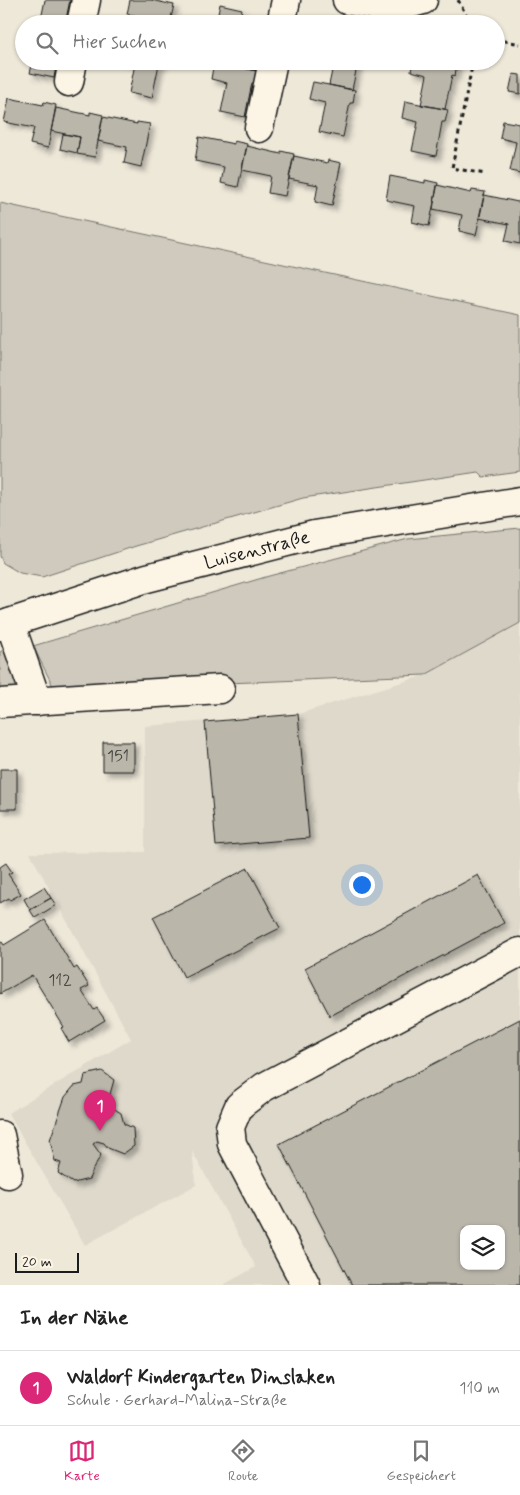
<!DOCTYPE html>
<html lang="de">
<head>
<meta charset="utf-8">
<style>
  :root { --surface:#fff; --page:#f6f6f6; --text:#222; --muted:#767676; --line:#e0e0e0; --accent:#db2777 }
  body { margin:0; font-family:Mynerve,sans-serif; background:var(--page); color:var(--text) }
  .controls { position:absolute; right:15px; bottom:15px; display:grid; overflow:hidden; border-radius:10px; box-shadow:0 1px 4px #0004 }
  .controls button { width:45px; height:45px; display:grid; place-items:center; padding:0; border:0; border-bottom:1px solid var(--line); background:var(--surface); color:var(--text); font:25px sans-serif }
  .scale { position:absolute; left:15px; bottom:12px; width:64px; box-sizing:border-box; padding-left:5px; border:2px solid #1c1c1c; border-top:0; font-size:14px; line-height:18px; white-space:nowrap; color:#1c1c1c; -webkit-text-stroke:4px #fcf5e5; paint-order:stroke }
  .you { position:absolute; left:361px; top:884px; width:18px; height:18px; margin:-12px; border:4px solid #fff; border-radius:50%; background:#1a73e8; box-shadow:0 0 0 8px #1a73e833 }
  .badge { display:grid; place-items:center; width:32px; height:32px; border-radius:50%; background:var(--accent); color:#fff; font-size:16px; font-weight:700 }
  .pin { position:absolute; translate:-50% -41px; filter:drop-shadow(0 1px 2px #0008) }
  .pin::after { content:''; position:absolute; top:26px; width:18px; height:15px; background:inherit; clip-path:polygon(0 0,100% 0,50% 100%) }
  .list { margin:0; padding:0; list-style:none }
  h2 { display:flex; justify-content:space-between; align-items:center; height:65px; margin:0; padding:0 20px; font-size:21px }
  h2 small { font-size:16px; font-weight:400; color:var(--muted) }
  .list li { display:grid; grid-template-columns:32px 1fr auto; gap:15px; align-items:center; box-sizing:border-box; height:75px; padding:0 20px; border-top:1px solid var(--line) }
  .list b { display:block; font-size:19px; white-space:nowrap }
  .list p { margin:0; font-size:16px; white-space:nowrap; color:var(--muted) }
  .list em { font-size:16px; font-style:normal; color:var(--muted) }
  .icon { flex:none; width:28px; height:28px; fill:none; stroke:currentColor; stroke-width:2; stroke-linecap:round; stroke-linejoin:round }
  .map { position:relative; flex:none; width:520px; height:1285px; overflow:hidden }
  .search { position:absolute; background:var(--surface); box-shadow:0 1px 4px #0004; left:15px; right:15px; top:15px; height:55px; display:flex; align-items:center; gap:12px; box-sizing:border-box; padding:0 18px; border-radius:28px; color:var(--muted); font-size:19px }
  .sheet { height:140px; background:var(--surface) }
  nav { display:flex; justify-content:space-around; align-items:center; box-sizing:border-box; height:70px; border-top:1px solid var(--line); background:var(--surface); font-size:14px; color:var(--muted) }
  nav a { display:grid; justify-items:center; gap:2px }
  nav .on { color:var(--accent) }
  .map>svg:first-child { display:block }
  .built { fill:#ded9cb; fill-rule:evenodd }
  .green { fill:#cfcabd; stroke:#76736c }
  .building { fill:#bab6aa; stroke:#1c1c1c; fill-rule:evenodd; filter:url(#shadow) }
  .lines { fill:none; stroke-linecap:round; stroke-linejoin:round }
  .minor-casing { stroke:#1c1c1c; stroke-width:31 }
  .path { stroke:#1c1c1c; stroke-width:3; stroke-dasharray:4 4; stroke-linecap:butt }
  .minor { stroke:#fcf5e5; stroke-width:28 }
  .labels { text-anchor:middle; dominant-baseline:central; stroke-width:5; stroke-linejoin:round; paint-order:stroke }
  .number-label { font-size:16px; fill:#444240 }
  .street-label { font-size:19px; fill:#1c1c1c; stroke:#fcf5e5 }
</style>
</head>
<body>
<div class="map">
<svg width="520" height="1285" viewBox="0 0 520 1285">
  <defs>
    <filter id="shadow"><feDropShadow dx="4.5" dy="4.5" stdDeviation="2.5" flood-color="#0004"/></filter>
  </defs>
  <rect width="100%" height="100%" fill="#eee8d9"/>
  <filter id="ink" filterUnits="userSpaceOnUse"><feTurbulence type="fractalNoise" baseFrequency=".02" numOctaves="2"/><feDisplacementMap in="SourceGraphic" scale="10" xChannelSelector="R" yChannelSelector="G"/><feConvolveMatrix kernelMatrix="1 2 1 2 8 2 1 2 1" color-interpolation-filters="sRGB"/></filter>
  <g filter="url(#ink)">
    <path class="built" d="M520,623V1285H223L256,1267L192,1151L196,1185L85,1245L8,1113L131,1039L30,853L145,852V726L298,714L425,675ZM464,1229H501V1266H464Z"/>
    <path class="green" d="M0,203L520,315V472L483,477L478,472L303,498L136,546L42,577L20,573L3,563L0,556Z
      M520,528V623L425,675L55,690L33,646L269,576L408,539Z
      M5,649L21,692L0,696V652Z"/>
    <path class="building" d="M45,0H70L65,24H40Z
      M130,0H151L174,5L171,18L169,17L167,24H143L144,17L127,14Z
      M220,4L242,9L240,18L218,14Z
      M224,15L240,18L267,23L222,24Z
      M33,61H57L54,78L30,73Z
      M122,61H162V65L159,64L152,98L129,93L135,64Z
      M232,61H256L254,70L231,66Z
      M334,61H358L352,90L329,85Z
      M413,61H451L457,62L455,76L452,75L445,109L421,105L427,75L411,71Z
      M214,62L257,71L254,83H252L245,117L221,112L227,83L211,79Z
      M513,74L520,75V94L509,92Z
      M313,82L355,90L353,103H350L343,137L319,132L325,103L309,99Z
      M9,98L43,105L44,102L56,105L48,148L30,144L34,128L4,122Z
      M405,101L448,110L445,122H442L436,156L412,151L418,122L402,118Z
      M56,108L90,115V112L103,115L95,157L77,154L80,137L51,131Z
      M103,117L137,124V122L150,124L141,167L124,163L127,147L98,141Z
      M503,121L520,124V173L510,171L516,142L500,138Z
      M63,134L80,137L77,153L60,149Z
      M199,137L234,144V141L247,144L238,187L221,183L224,167L195,161Z
      M247,146L281,154V151L294,154L285,196L268,193L271,176L242,170Z
      M294,156L327,163L328,160L341,163L332,206L315,202L318,185L289,179Z
      M390,176L425,183V180L438,183L429,226L412,222L415,206L386,200Z
      M437,185L471,193L472,190L485,192L476,235L459,231L462,215L433,209Z
      M484,195L518,202L520,200V244L505,241L509,224L479,218Z
      M298,714L309,838L216,846L205,722Z
      M103,742H134V771H103Z
      M0,769H17V809H0Z
      M6,863L12,872L8,874L21,894L10,900L9,898L0,903V867Z
      M248,868L280,928L184,977L153,917Z
      M478,875L504,923L330,1016L305,968Z
      M44,887L51,898L30,910L24,899Z
      M51,898L56,905L35,918L30,910Z
      M45,920L74,969L77,967L89,986L81,990L94,1010L97,1008L105,1020L69,1042L61,1028L64,1027L32,975L0,994V943L2,942L4,945Z
      M520,1019V1285H352L279,1144ZM464,1229H501V1266H464Z
      M102,1071L114,1080L110,1094V1104L116,1110L121,1113L124,1124L133,1128L134,1146L123,1154L108,1148L104,1143L97,1141L93,1144L101,1155L93,1169L89,1179L73,1183L58,1173L61,1163L55,1161L50,1140L65,1097L74,1086L83,1084L85,1075Z"/>
    <g class="lines">
      <defs>
        <g id="minor">
          <path d="M347,0L391,9L423,0"/>
          <path d="M81,24L86,0"/>
          <path d="M281,24L286,0"/>
          <path d="M69,82L73,61"/>
          <path d="M259,128L273,61"/>
          <path d="M10,623L37,701"/>
          <path id="s1" d="M0,626L147,578L314,535L520,501"/>
          <path d="M0,703L220,689"/>
          <path d="M0,1135L8,1174"/>
          <path d="M306,1285L232,1144L230,1127L239,1106L264,1087L520,952"/>
        </g>
      </defs>
      <use href="#minor" class="minor-casing"/>
      <path class="path" d="M458,0L471,24
        M496,39L520,44
        M473,61L452,168L485,174"/>
      <use href="#minor" class="minor"/>
    </g>
  </g>
  <g class="labels">
    <g class="number-label">
      <text x="118" y="756">151</text>
      <text x="60" y="980">112</text>
    </g>
    <g class="street-label">
      <text stroke="none"><textPath href="#s1" startOffset="268">Luisenstraße</textPath></text>
    </g>
  </g>
</svg>
<div class="controls">
<button><svg class="icon" aria-label="layers" viewBox="0 0 24 24"><path d="M12 4l9 5-9 5-9-5zM3 14l9 5 9-5"/></svg></button>
</div>
<div class="scale">20 m</div>
<div class="you"></div>
<div class="pin badge" style="left:100px;top:1131px">1</div>
<div class="search"><svg class="icon" aria-label="search" viewBox="0 0 24 24"><circle cx="10" cy="10" r="6"/><path d="M15 15l6 6"/></svg>Hier suchen</div>
</div>
<section class="sheet">
<h2>In der Nähe<small></small></h2>
<ul class="list">
<li><span class="badge">1</span><div><b>Waldorf Kindergarten Dinslaken</b><p>Schule · Gerhard-Malina-Straße</p></div><em>110 m</em></li>
</ul>
</section>
<nav>
<a class="on"><svg class="icon" aria-label="map" viewBox="0 0 24 24"><path d="M3 6l6-2 6 2 6-2v14l-6 2-6-2-6 2zM9 4v14M15 6v14"/></svg>Karte</a>
<a><svg class="icon" aria-label="directions" viewBox="0 0 24 24"><path d="M12 3l9 9-9 9-9-9zM9 14v-3h6M13 9l2 2-2 2"/></svg>Route</a>
<a><svg class="icon" aria-label="saved" viewBox="0 0 24 24"><path d="M7 4h10v16l-5-4-5 4z"/></svg>Gespeichert</a>
</nav>
</body>
</html>
